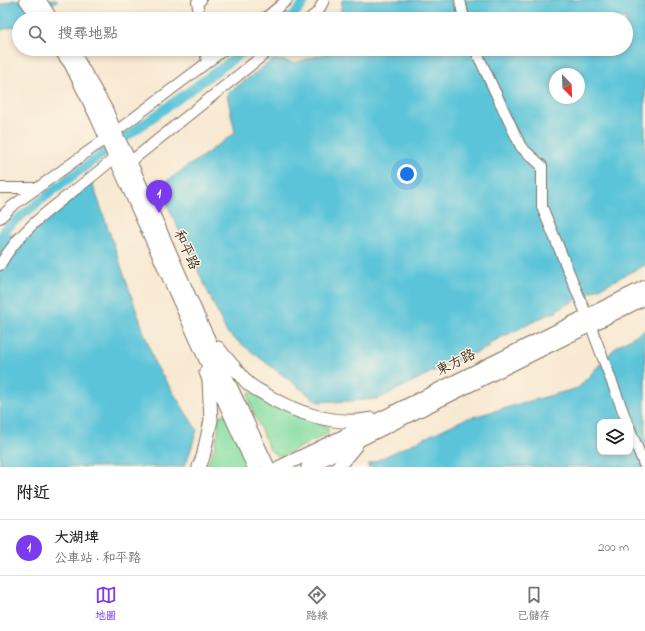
<!DOCTYPE html>
<html lang="zh-TW">
<head>
<meta charset="utf-8">
<style>
  :root { --surface:#fff; --page:#f2f2f2; --text:#202124; --muted:#757577; --line:#e0e0e0; --accent:#7c3aed }
  body { margin:0; font-family:"Indie Flower","LXGW WenKai TC",sans-serif; background:var(--page); color:var(--text) }
  .controls { position:absolute; right:12px; bottom:12px; display:grid; overflow:hidden; border-radius:8px; box-shadow:0 2px 6px #0003 }
  .controls button { width:36px; height:36px; display:grid; place-items:center; padding:0; border:0; border-bottom:1px solid var(--line); background:var(--surface); color:var(--text); font:20px sans-serif }
  .compass { position:absolute; left:549px; top:68px; width:36px; height:36px; border-radius:50%; background:var(--surface); box-shadow:0 2px 6px #0003; rotate:157deg }
  .you { position:absolute; left:407px; top:174px; width:14px; height:14px; margin:-10px; border:3px solid #fff; border-radius:50%; background:#1a73e8; box-shadow:0 0 0 6px #1a73e833 }
  .badge { display:grid; place-items:center; width:26px; height:26px; border-radius:50%; background:var(--accent); color:#fff; font-size:13px; font-weight:700 }
  .pin { position:absolute; translate:-50% -33px; filter:drop-shadow(0 1px 2px #0008) }
  .pin::after { content:''; position:absolute; top:21px; width:14px; height:12px; background:inherit; clip-path:polygon(0 0,100% 0,50% 100%) }
  .list { margin:0; padding:0; list-style:none }
  h2 { display:flex; justify-content:space-between; align-items:center; height:52px; margin:0; padding:0 16px; font-size:17px }
  h2 small { font-size:13px; font-weight:400; color:var(--muted) }
  .list li { display:grid; grid-template-columns:26px 1fr auto; gap:12px; align-items:center; box-sizing:border-box; height:56px; padding:0 16px; border-top:1px solid var(--line) }
  .list b { display:block; font-size:15px; white-space:nowrap }
  .list p { margin:0; font-size:13px; white-space:nowrap; color:var(--muted) }
  .list em { font-size:13px; font-style:normal; color:var(--muted) }
  .icon { flex:none; width:22px; height:22px; fill:none; stroke:currentColor; stroke-width:2; stroke-linecap:round; stroke-linejoin:round }
  .map { position:relative; flex:none; width:645px; height:467px; overflow:hidden }
  .search { position:absolute; background:var(--surface); box-shadow:0 2px 6px #0003; left:12px; right:12px; top:12px; height:44px; display:flex; align-items:center; gap:10px; box-sizing:border-box; padding:0 14px; border-radius:22px; color:var(--muted); font-size:15px }
  .sheet { height:108px; background:var(--surface) }
  nav { display:flex; justify-content:space-around; align-items:center; box-sizing:border-box; height:56px; border-top:1px solid var(--line); background:var(--surface); font-size:11px; color:var(--muted) }
  nav a { display:grid; justify-items:center; gap:2px }
  nav .on { color:var(--accent) }
  .map>svg:first-child { display:block }
  .green { fill:#85dea3; stroke:#608460 }
  .water { fill:#5cc4d9; stroke:#4c777c; fill-rule:evenodd }
  .lines { fill:none; stroke-linecap:round; stroke-linejoin:round }
  .canal { stroke:#5cc4d9; stroke-width:9 }
  .minor-casing { stroke:#7d6d5d; stroke-width:12 }
  .major-casing { stroke:#7d6d5d; stroke-width:15 }
  .minor { stroke:#fff; stroke-width:10 }
  .major { stroke:#fff; stroke-width:13 }
  .labels { text-anchor:middle; dominant-baseline:central; stroke-width:3; stroke-linejoin:round; paint-order:stroke }
  .street-label { font-size:14px; fill:#3b2a1e; stroke:#fcf5e5 }
</style>
</head>
<body>
<div class="map">
<svg width="645" height="467" viewBox="0 0 645 467">
  <rect width="100%" height="100%" fill="#fcf5e5"/>
  <filter id="ink" filterUnits="userSpaceOnUse"><feTurbulence type="fractalNoise" baseFrequency=".025" numOctaves="2"/><feDisplacementMap in="SourceGraphic" scale="8" xChannelSelector="R" yChannelSelector="G"/><feConvolveMatrix kernelMatrix="1 2 1 2 8 2 1 2 1" color-interpolation-filters="sRGB"/></filter>
  <filter id="wash" filterUnits="userSpaceOnUse"><feTurbulence type="fractalNoise" baseFrequency=".012" numOctaves="4" result="noise"/><feDisplacementMap in="SourceGraphic" scale="16" xChannelSelector="R" yChannelSelector="G"/><feGaussianBlur stdDeviation="0.9" result="paint"/><feColorMatrix in="noise" values="0 0 0 0 0 0 0 0 0 0 0 0 0 0 0 0 0 1.4 0 .05"/><feComposite in="paint" operator="in"/></filter>
  <g filter="url(#wash)">
    <rect width="100%" height="100%" fill="#f8e9d2"/>
    <path class="green" d="M250,392L327,426L329,433L282,456L276,455L270,450L254,414L248,396Z
      M226,414L250,467H206L214,449L218,433L219,416Z"/>
    <path class="water" d="M13,0H58L33,19H19V26L0,30V5Z
      M342,0H645V265L556,310L557,312L549,314L488,344L490,347L446,365L378,399L334,402V401L318,402L227,333L159,187L189,165L193,163L235,133L227,94L274,59L294,63L337,50V49H626V19H340ZM555,74H579V98H555Z
      M92,182L155,364L197,430L187,461L183,467H0V231L23,237Z
      M645,330V467H368L369,464L465,419L578,388L617,346ZM600,422H630V452H600Z"/>
    <g class="lines">
      <path class="canal" d="M288,19L294,15L306,0
        M0,240L5,229L64,182L247,49"/>
    </g>
  </g>
  <g filter="url(#ink)">
    <g class="lines">
      <defs>
        <path id="minor" d="M460,0L464,19
          M200,19L197,2L201,0
          M264,19L287,0
          M309,19L318,12L324,0
          M205,49L207,62
          M475,49L521,147L542,166V207L587,316L627,422
          M0,188H37
          M0,218L11,207L115,132L225,49
          M0,265C26,218 77,193 115,157L130,162L271,49
          M630,429L645,467"/>
        <path id="major" d="M26,0L40,19
          M39,0L51,19
          M60,49L71,64L97,117L115,157L254,467
          M71,49L106,110L117,137L130,162L202,326L268,467
          M218,348C225,357 232,365 240,374C243,377 246,382 250,385C254,388 259,391 263,393C292,412 336,427 371,419
          M199,467L203,457L211,420L209,380L206,372
          M280,467L388,415L645,287
          M308,467L359,440L645,298
          M338,467L356,445"/>
      </defs>
      <use href="#minor" class="minor-casing"/>
      <use href="#major" class="major-casing"/>
      <use href="#minor" class="minor"/>
      <use href="#major" class="major"/>
    </g>
  </g>
  <g class="labels">
    <g class="street-label">
      <text transform="translate(186 250) rotate(66)">和平路</text>
      <text transform="translate(456 363) rotate(-26)">東方路</text>
    </g>
  </g>
</svg>
<div class="controls">
<button><svg class="icon" aria-label="layers" viewBox="0 0 24 24"><path d="M12 4l9 5-9 5-9-5zM3 14l9 5 9-5"/></svg></button>
</div>
<svg class="compass" viewBox="-18 -18 36 36"><path d="M0-13l5 13h-10z" fill="#e53935"/><path d="M0 13l5-13h-10z" fill="#757577"/></svg>
<div class="you"></div>
<div class="pin badge" style="left:159px;top:213px">1</div>
<div class="search"><svg class="icon" aria-label="search" viewBox="0 0 24 24"><circle cx="10" cy="10" r="6"/><path d="M15 15l6 6"/></svg>搜尋地點</div>
</div>
<section class="sheet">
<h2>附近<small></small></h2>
<ul class="list">
<li><span class="badge">1</span><div><b>大湖埤</b><p>公車站 · 和平路</p></div><em>200 m</em></li>
</ul>
</section>
<nav>
<a class="on"><svg class="icon" aria-label="map" viewBox="0 0 24 24"><path d="M3 6l6-2 6 2 6-2v14l-6 2-6-2-6 2zM9 4v14M15 6v14"/></svg>地圖</a>
<a><svg class="icon" aria-label="directions" viewBox="0 0 24 24"><path d="M12 3l9 9-9 9-9-9zM9 14v-3h6M13 9l2 2-2 2"/></svg>路線</a>
<a><svg class="icon" aria-label="saved" viewBox="0 0 24 24"><path d="M7 4h10v16l-5-4-5 4z"/></svg>已儲存</a>
</nav>
</body>
</html>
